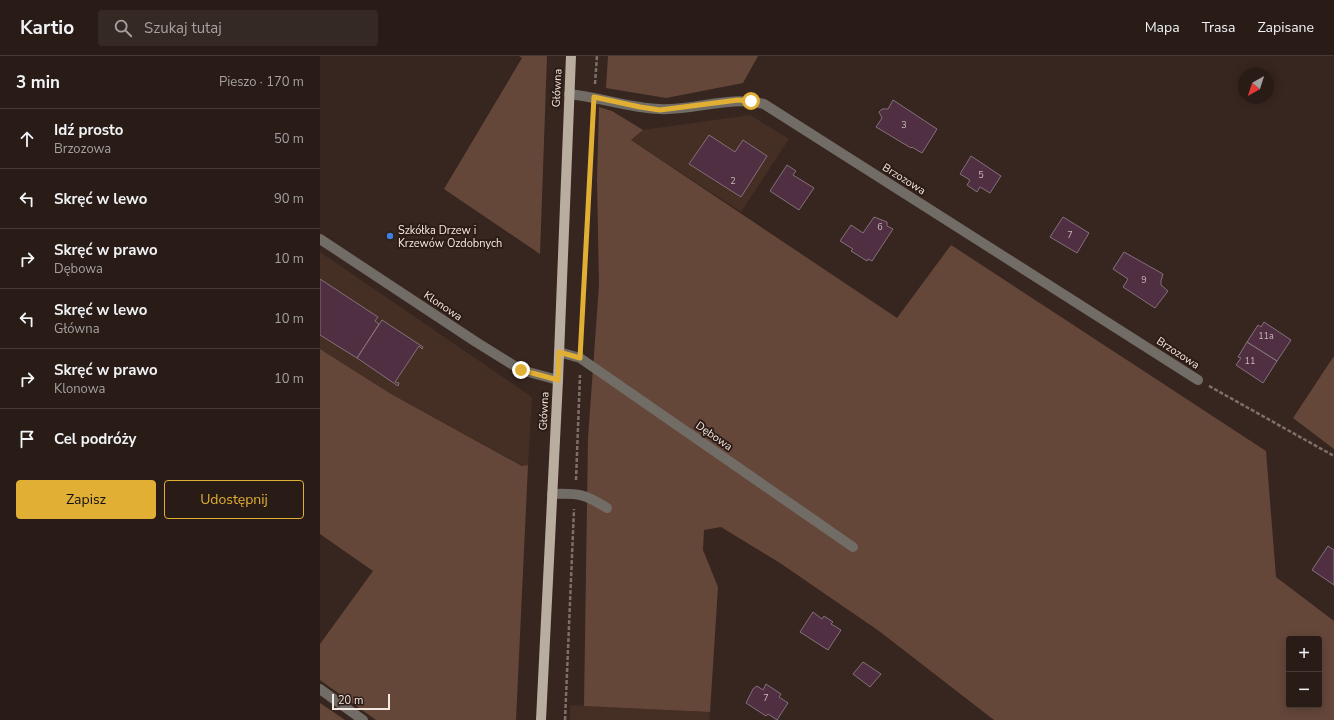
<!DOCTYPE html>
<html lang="pl">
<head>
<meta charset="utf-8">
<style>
  :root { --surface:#291c17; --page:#352924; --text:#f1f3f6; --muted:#a5a1a1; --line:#453a36; --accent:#e1af34 }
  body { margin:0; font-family:"Nunito Sans",sans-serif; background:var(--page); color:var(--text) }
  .controls { position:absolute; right:12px; bottom:12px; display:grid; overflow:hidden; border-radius:4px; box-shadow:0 2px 10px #0003 }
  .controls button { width:36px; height:36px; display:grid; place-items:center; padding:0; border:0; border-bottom:1px solid var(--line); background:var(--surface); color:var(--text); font:20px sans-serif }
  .compass { position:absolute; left:918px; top:12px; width:36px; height:36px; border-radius:50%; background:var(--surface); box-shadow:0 2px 10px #0003; rotate:219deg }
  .scale { position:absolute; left:12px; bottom:10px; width:58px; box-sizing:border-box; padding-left:4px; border:2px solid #f4e8e3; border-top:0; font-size:11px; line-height:14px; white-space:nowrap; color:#f4e8e3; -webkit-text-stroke:3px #2d1c16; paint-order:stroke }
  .stop { position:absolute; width:12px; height:12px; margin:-9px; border:3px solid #e1af34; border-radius:50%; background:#fff }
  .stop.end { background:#e1af34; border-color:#fff; box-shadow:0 1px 4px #0008 }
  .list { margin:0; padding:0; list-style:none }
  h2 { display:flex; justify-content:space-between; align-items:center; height:52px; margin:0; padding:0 16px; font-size:17px }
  h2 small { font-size:13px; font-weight:400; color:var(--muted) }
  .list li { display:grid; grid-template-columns:26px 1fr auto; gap:12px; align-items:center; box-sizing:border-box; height:60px; padding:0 16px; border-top:1px solid var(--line) }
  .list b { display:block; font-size:15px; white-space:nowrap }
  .list p { margin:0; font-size:13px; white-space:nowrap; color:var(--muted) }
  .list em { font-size:13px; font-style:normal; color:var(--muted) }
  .actions { display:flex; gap:8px; padding:12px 16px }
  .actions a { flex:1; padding:9px 0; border:1px solid var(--accent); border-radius:4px; text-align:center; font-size:14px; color:var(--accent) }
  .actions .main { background:var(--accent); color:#111 }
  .icon { flex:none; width:22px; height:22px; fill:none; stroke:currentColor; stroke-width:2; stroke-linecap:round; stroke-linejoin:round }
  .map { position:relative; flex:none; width:1014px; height:664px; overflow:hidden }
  header { display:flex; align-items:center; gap:24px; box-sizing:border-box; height:56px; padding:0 20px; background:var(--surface); border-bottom:1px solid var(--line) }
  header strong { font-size:19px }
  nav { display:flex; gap:22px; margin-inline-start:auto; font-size:14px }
  .search { width:280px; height:36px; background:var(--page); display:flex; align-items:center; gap:10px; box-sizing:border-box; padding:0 14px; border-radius:4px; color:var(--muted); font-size:15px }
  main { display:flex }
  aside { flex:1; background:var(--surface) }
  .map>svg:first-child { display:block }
  .built { fill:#452e24 }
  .green { fill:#65473a; fill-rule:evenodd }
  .building { fill:#4f2f41; stroke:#84717b }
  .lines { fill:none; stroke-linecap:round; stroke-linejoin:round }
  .path { stroke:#7e6f69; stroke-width:2.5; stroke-dasharray:4 2; stroke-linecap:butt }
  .service { stroke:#716c65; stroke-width:10 }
  .minor { stroke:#716c65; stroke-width:10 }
  .primary { stroke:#b8ad9e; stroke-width:10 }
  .route { stroke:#e1af34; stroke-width:5 }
  .shop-dot { fill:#3f7fe0; stroke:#2d1c16; stroke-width:1.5 }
  .labels { text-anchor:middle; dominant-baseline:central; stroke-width:4; stroke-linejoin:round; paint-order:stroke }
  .number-label { font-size:9px; fill:#cbbaba }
  .street-label { font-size:11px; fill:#f4e8e3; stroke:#2d1c16 }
  .poi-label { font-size:11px; fill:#f4e8e3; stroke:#2d1c16; text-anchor:start }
</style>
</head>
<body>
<header>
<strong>Kartio</strong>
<div class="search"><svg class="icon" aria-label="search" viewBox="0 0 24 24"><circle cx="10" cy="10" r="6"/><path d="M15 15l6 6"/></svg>Szukaj tutaj</div>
<nav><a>Mapa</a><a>Trasa</a><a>Zapisane</a></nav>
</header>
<main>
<aside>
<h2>3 min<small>Pieszo · 170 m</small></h2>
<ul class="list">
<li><svg class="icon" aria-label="ahead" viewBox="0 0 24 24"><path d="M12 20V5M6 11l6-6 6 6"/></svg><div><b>Idź prosto</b><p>Brzozowa</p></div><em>50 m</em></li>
<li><svg class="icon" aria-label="left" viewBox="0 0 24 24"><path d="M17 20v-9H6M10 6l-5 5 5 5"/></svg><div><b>Skręć w lewo</b></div><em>90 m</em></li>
<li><svg class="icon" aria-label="right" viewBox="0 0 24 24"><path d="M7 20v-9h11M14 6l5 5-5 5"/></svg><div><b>Skręć w prawo</b><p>Dębowa</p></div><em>10 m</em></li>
<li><svg class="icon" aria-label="left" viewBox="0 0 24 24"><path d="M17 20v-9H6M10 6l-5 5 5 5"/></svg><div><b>Skręć w lewo</b><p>Główna</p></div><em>10 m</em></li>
<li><svg class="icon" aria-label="right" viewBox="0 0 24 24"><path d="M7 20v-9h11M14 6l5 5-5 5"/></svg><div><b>Skręć w prawo</b><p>Klonowa</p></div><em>10 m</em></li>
<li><svg class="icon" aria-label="arrive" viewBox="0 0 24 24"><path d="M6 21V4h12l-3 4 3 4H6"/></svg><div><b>Cel podróży</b></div></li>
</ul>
<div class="actions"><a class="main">Zapisz</a><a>Udostępnij</a></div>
</aside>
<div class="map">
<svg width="1014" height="664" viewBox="0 0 1014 664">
  <rect width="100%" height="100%" fill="#37261f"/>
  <path class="built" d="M430,59L469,83L421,156L311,84L323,74Z
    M0,196L212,341L208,409L203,410L71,338L0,293Z
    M250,649L390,656L389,664H250Z"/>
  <path class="green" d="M199,0H227L220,198L124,133L202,2Z
    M288,0H438L423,27L346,42L286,32Z
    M279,51L292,55L323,74L311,84L577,262L631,189L946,395L956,521L1014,565V664H674L559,575L460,507L401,471L384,474L383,494L398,531L390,656L264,650L268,382L279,229L277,123ZM969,583H999V649H969Z
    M0,293L71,338L202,410L208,409L196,664H56L0,624V588L53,515L0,478Z
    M1014,300V393L973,362Z
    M0,647L25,664H0Z"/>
  <path class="building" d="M573,44L617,73L602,97L592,91L591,92L556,71L562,62L559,56L562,53H568Z
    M389,79L415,96L423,84L447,100L421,141L369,108Z
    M651,100L681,120L670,137L660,131L657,136L647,129L650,124L640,118Z
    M467,109L476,115L473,119L494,132L479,154L450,135Z
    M554,161L567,166V170L573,173L552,205L548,203L547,205L531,195L533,193L520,185L531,169L543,177Z
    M743,161L769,177L757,197L730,181Z
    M804,196L843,218L841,225V229L848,235L835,252L803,231L808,223L793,213Z
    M0,223L58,261L55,265L59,268L37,302L0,279Z
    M62,264L103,291L102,293L99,290L75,326L79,327L78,330L37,302Z
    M944,266L971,284L957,305L927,286L938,269L941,271Z
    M927,286L957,305L943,327L916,309L921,302L918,301Z
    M1008,490L1014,494V529L992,514Z
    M493,556L502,563L504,560L513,566L511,568L521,574L508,594L480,576Z
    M543,606L561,618L550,631L533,618Z
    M446,628L461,638L459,641L468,647L457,664L448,658L446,660L426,647L433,633L437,630L443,634Z"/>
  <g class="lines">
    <path class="path" d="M275,28L277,0
      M261,288L274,57
      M889,330L1014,400
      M256,424L260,319
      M245,664L254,453"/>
    <path class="service" d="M232,438C259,437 265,438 287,452"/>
    <path class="minor" d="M249,38C279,41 309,52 339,53C375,55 409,39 444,48L878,324
      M0,183L156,286L201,314L238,324
      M239,296L260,302L533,491
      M0,633L43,664"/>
    <path class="primary" d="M221,664L238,324L251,0"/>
  </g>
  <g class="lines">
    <path class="route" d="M201,314L238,324L239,296L260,302L274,41L320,51L340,54L418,44L431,45"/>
  </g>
  <circle class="shop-dot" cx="70" cy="180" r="4"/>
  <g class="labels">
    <g class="number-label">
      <text x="584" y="69">3</text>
      <text x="661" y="119">5</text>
      <text x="413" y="125">2</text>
      <text x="560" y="171">6</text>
      <text x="750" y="179">7</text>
      <text x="824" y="224">9</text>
      <text x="946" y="280">11a</text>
      <text x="930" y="305">11</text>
      <text x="446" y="642">7</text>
    </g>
    <g class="street-label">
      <text transform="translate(237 32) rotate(-87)">Główna</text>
      <text transform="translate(584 123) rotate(32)">Brzozowa</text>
      <text transform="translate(123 250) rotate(34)">Klonowa</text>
      <text transform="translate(858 297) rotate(33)">Brzozowa</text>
      <text transform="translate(224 355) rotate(-87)">Główna</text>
      <text transform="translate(394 380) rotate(35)">Dębowa</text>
    </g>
    <g class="poi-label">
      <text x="78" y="174">Szkółka Drzew i<tspan x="78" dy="13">Krzewów Ozdobnych</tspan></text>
    </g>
  </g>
</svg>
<div class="controls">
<button>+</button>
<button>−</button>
</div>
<svg class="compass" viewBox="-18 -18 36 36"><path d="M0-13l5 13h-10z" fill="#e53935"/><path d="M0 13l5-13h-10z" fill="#a5a1a1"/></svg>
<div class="scale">20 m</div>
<div class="stop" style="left:431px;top:45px"></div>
<div class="stop end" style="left:201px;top:314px"></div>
</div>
</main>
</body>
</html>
